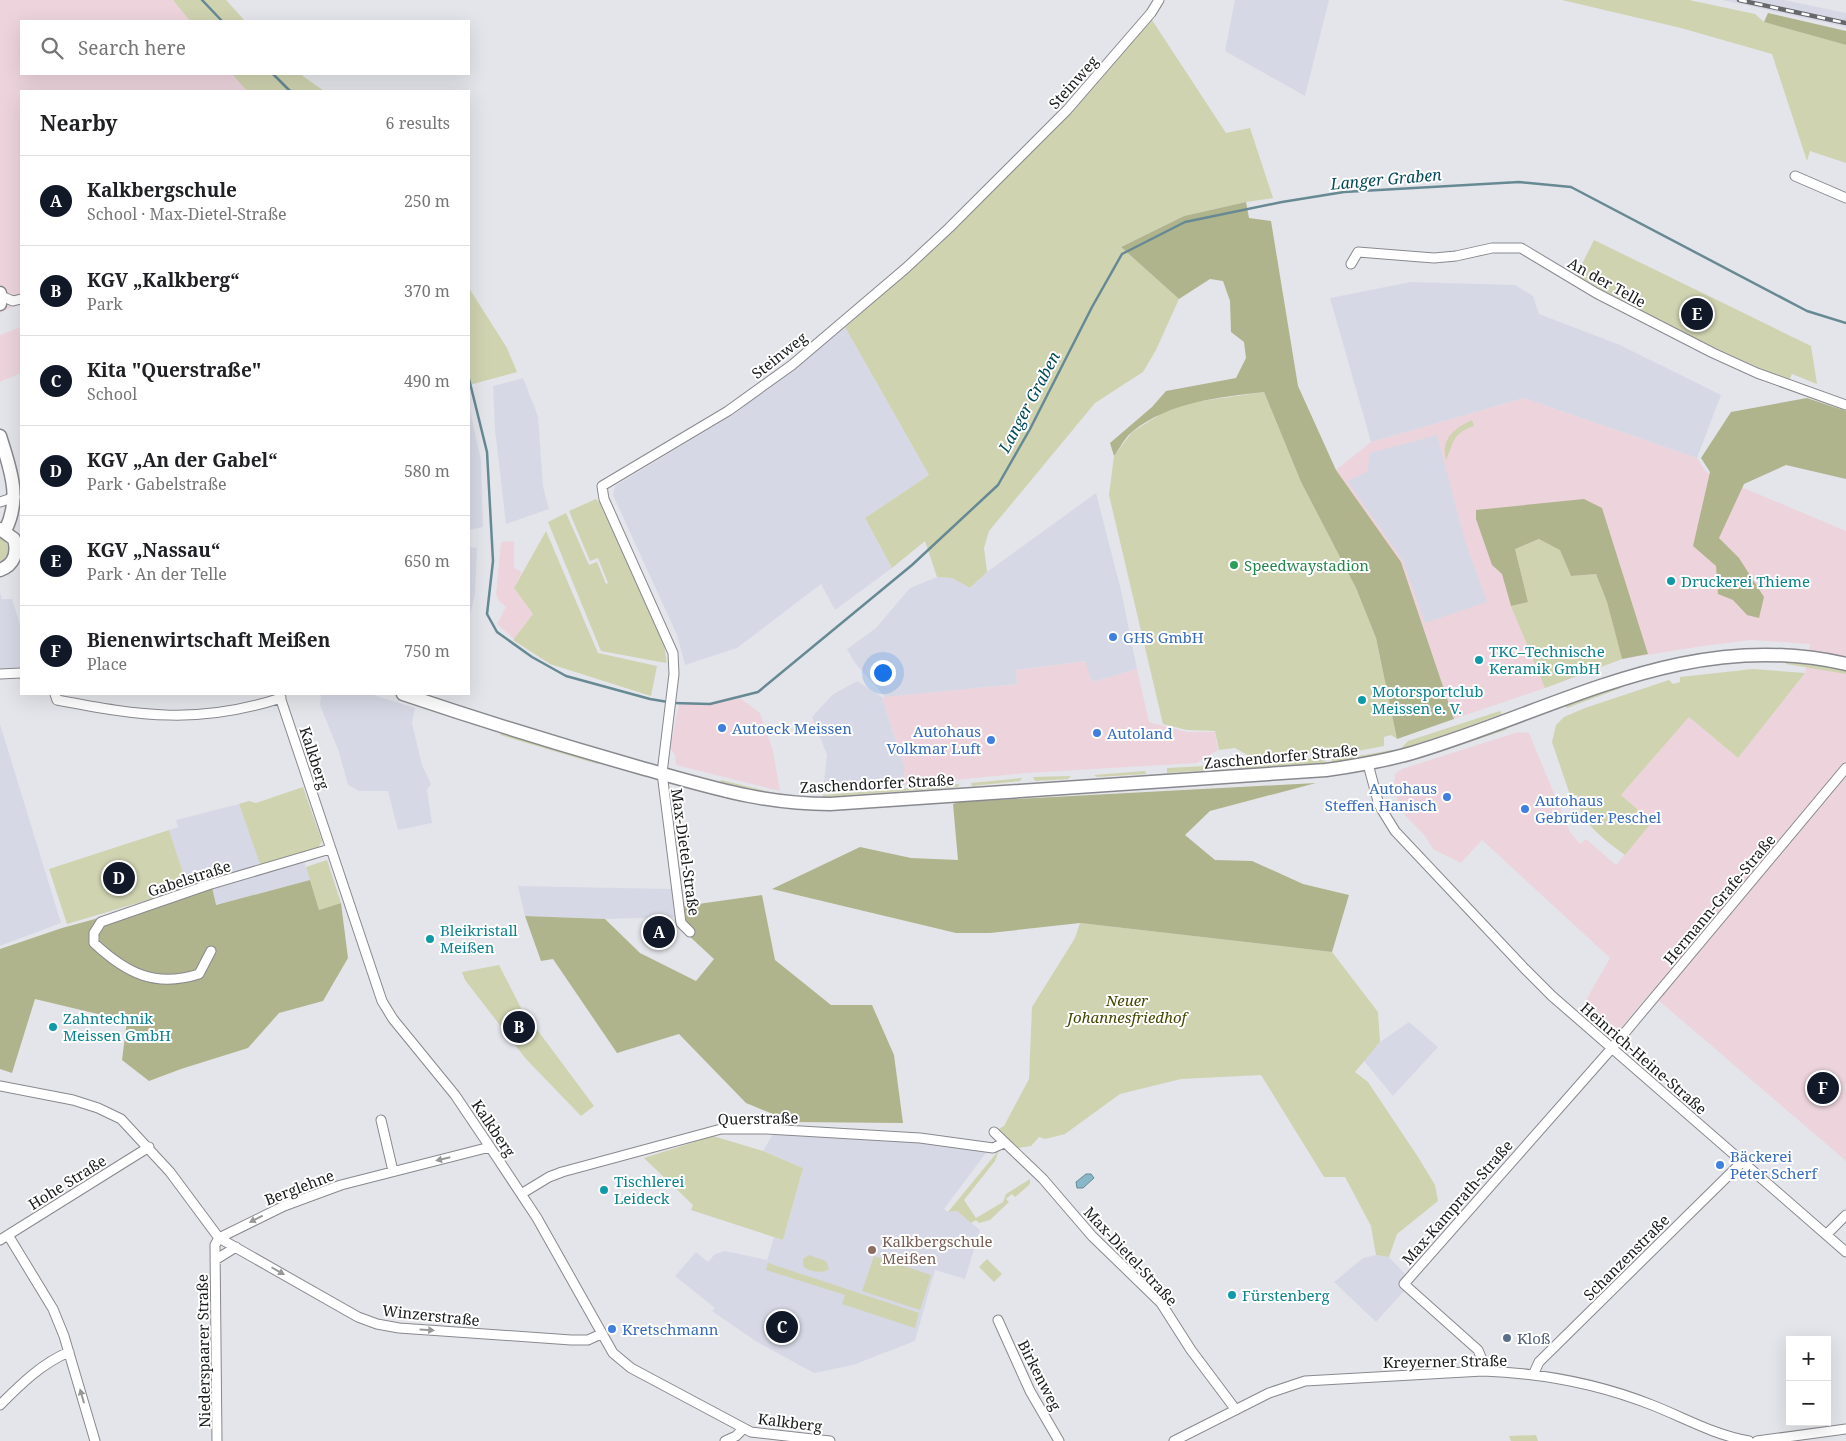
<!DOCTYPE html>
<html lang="en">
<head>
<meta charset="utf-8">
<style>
  :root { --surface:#fff; --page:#f2f2f2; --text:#202124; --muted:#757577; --line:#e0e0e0; --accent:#111827 }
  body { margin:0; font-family:"Noto Serif",serif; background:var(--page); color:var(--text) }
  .controls { position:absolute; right:15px; bottom:15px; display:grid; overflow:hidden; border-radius:0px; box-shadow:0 5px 20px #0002 }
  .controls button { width:45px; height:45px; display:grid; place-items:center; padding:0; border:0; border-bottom:1px solid var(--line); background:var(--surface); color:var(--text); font:25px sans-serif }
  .you { position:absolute; left:882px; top:672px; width:18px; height:18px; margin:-12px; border:4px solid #fff; border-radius:50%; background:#1a73e8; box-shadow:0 0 0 8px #1a73e833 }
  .badge { display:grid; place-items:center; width:32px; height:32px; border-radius:50%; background:var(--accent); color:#fff; font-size:16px; font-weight:700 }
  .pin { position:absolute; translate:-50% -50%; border:2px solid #fff; box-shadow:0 1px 5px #0006 }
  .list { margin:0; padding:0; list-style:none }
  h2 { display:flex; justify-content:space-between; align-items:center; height:65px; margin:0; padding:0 20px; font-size:21px }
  h2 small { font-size:16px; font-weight:400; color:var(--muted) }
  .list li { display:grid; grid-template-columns:32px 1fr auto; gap:15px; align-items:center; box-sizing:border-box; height:90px; padding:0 20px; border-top:1px solid var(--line) }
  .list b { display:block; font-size:19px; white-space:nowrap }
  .list p { margin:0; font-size:16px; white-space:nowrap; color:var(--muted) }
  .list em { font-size:16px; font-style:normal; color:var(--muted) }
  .icon { flex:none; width:28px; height:28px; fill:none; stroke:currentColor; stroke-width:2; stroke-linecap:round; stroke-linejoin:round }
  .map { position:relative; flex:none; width:1846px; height:1441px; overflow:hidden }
  .search { position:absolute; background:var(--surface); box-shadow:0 5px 20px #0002; left:20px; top:20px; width:450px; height:55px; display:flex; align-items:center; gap:12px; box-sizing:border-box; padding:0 18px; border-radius:0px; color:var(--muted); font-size:19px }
  .panel { position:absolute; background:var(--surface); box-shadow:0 5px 20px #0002; left:20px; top:90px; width:450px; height:605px; border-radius:0px }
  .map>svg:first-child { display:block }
  .commercial { fill:#edd4dc }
  .built { fill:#d6d9e5 }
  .green { fill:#cfd3b0 }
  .forest { fill:#b0b48c }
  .water { fill:#88b8c8; stroke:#678994 }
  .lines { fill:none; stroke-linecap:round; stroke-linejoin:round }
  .stream { stroke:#678994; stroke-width:2.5 }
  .street-casing { stroke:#88898e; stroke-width:11 }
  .secondary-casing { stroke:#88898e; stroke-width:15 }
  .street { stroke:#fff; stroke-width:9 }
  .secondary { stroke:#fff; stroke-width:12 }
  .rail-casing { stroke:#67686b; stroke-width:4.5 }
  .rail { stroke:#fff; stroke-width:2.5; stroke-dasharray:8; stroke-linecap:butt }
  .oneway { fill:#989898 }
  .leisure-dot { fill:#2e9e5b; stroke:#fff; stroke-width:2 }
  .culture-dot { fill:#0f9aa8; stroke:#fff; stroke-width:2 }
  .shop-dot { fill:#3f7fe0; stroke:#fff; stroke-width:2 }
  .education-dot { fill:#8d6e63; stroke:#fff; stroke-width:2 }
  .service-dot { fill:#5c6f8a; stroke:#fff; stroke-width:2 }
  .labels { text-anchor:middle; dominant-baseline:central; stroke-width:4; stroke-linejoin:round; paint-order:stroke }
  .street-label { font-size:15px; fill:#191a1b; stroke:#fff }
  .leisure-label { font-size:15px; fill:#27864d; stroke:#fff; text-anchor:start }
  .culture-label { font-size:15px; fill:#0d838f; stroke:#fff; text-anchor:start }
  .shop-label { font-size:15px; fill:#366cbe; stroke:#fff; text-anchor:start }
  .park-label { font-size:15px; font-style:italic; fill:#454801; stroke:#fff }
  .education-label { font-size:15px; fill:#785e54; stroke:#fff; text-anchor:start }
  .service-label { font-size:15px; fill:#4e5e75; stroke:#fff; text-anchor:start }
  .water-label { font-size:16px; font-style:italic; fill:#034a5b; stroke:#fff }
</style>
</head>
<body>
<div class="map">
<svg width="1846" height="1441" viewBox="0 0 1846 1441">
  <rect width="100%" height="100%" fill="#e4e5ea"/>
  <path class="commercial" d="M0,0H173L190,21H21V74H232L247,91H21V303L0,313Z
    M21,327V373L0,382V335Z
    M1524,398L1697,458L1706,472L1846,531V1161L1650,993L1621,1028H1608L1582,1007L1610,958L1482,840L1461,863L1433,849L1425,836L1400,810L1394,784L1395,774L1402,769L1518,732L1529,733L1570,832L1580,844L1586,839L1616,865L1652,822L1621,795L1689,717L1738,758L1805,673L1810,644L1752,640L1703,646L1622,659L1545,688L1454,719L1401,562L1336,470L1371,442Z
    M514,541V568L522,572L514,588L533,614L514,639L497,624L506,607L499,601L496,594L501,542Z
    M1086,661L1092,682L1137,669L1149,722L1187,732H1215L1218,750L1197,763L1026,773L904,785V767L882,697L1017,684L1016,670Z
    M740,698L760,713L773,751L780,791L676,765L675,755L670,748L679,704H710Z"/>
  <path class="built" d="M1235,0H1329L1305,96L1225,51Z
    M1722,0H1784L1846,13V27Z
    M1411,282L1515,285L1533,296L1539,314L1620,345L1721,395L1697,458L1524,398L1371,442L1330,298Z
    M845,327L929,475L865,518L892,568L835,610L821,584L737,648L685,665L677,635L613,495L615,486L734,414Z
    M523,378L538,416L543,487L549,509L506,524L495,430L493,386Z
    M469,406L481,460L483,527L469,530Z
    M1437,435L1465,541L1487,602L1425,623L1403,561L1347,481L1367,472L1370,453Z
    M1096,493L1121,590L1137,669L1092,682L1085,661L1016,670L1017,684L885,697L855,663L847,649L876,628L910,588L937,577L952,578L970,588L987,572Z
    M469,547L477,548L475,594L470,615Z
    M0,592L2,599H12L21,628V670L0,671Z
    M857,681L882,697L904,767V785L869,790L823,791L827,755L812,717L832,695Z
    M321,694H370L415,708L412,723L422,765L431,784L427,790L432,823L398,830L388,791H359L348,785L339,752L320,705Z
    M0,724L61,923L0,946Z
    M239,804L261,866L302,854L310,880L215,905L212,887L188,888L169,830L178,827L176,820Z
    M518,886L672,889L675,917L605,919L525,916Z
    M1409,1022L1438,1047L1393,1096L1364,1061L1380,1042Z
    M773,1134L909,1141L981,1149L986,1153L944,1209L948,1212L957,1211L980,1230L965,1279L935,1270L915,1341L853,1365L814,1373L757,1342L712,1311L715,1308L675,1276L696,1252L708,1262L715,1254L725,1251L767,1260L774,1237L783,1240L803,1168L763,1151Z
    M1376,1255L1389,1257L1405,1274L1404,1291L1376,1322L1334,1282L1363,1258Z"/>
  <path class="green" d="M173,0H226L245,21H190Z
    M1562,0H1689L1755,14L1764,22L1846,45V163L1810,151L1807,161L1772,54L1681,28Z
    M1152,20L1226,133L1250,128L1273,198L1246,202L1184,216L1121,247L1179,299L1156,350L1143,372L1095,403L989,531L984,548L987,572L970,588L952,578L937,577L925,541L892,568L865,518L929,475L845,327C956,232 1056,129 1152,20Z
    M232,74H300L324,91H247Z
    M1594,240L1811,346L1817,384L1792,374L1789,381L1697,340L1576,276Z
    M469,288L507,348L517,372L469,385Z
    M1264,392L1301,482L1356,588L1376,638L1397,739L1391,735L1384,737V746L1347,753L1339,751L1251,757L1235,748L1219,750L1215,731L1187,730L1163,724L1109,495L1114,456L1132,432L1164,412L1194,402Z
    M1472,420L1474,426C1452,433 1454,443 1446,460C1440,439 1455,428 1472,420Z
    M596,499L600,503C613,533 671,639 666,663L601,651L548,522L566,513L589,565L597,562L606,584L608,583L598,558L590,561L569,511Z
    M546,531L598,653L657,666L651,696L550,664L513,640L533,614L514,588Z
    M0,536C10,543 11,555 0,562Z
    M1540,539L1560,549L1571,576L1596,574L1607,602L1622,659L1545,688L1511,606L1528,602L1515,549Z
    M1786,660L1846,670V674L1786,664Z
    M1753,669L1805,673L1738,758L1689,717L1621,795L1652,822L1625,855C1604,839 1579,823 1577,795H1570L1552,742L1556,725L1564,717L1585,708L1669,680L1673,684L1680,682V677Z
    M1619,684L1621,688L1567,708L1564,705Z
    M1500,711L1502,714L1403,750L1402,747L1408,741Z
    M1507,726L1506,730L1418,759L1404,763L1403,760Z
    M502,732L600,761L598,764L587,761L500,735Z
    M1392,750L1394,752L1332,764V756L1347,758Z
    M1325,757L1326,765L1257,770L1239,769V766L1240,764Z
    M1227,765V769L1167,773V768Z
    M1145,771L1146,774L1097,777L1094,775Z
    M1071,776L1068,779L1035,781L1033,777Z
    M1022,778L1020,781L972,786L971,783Z
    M721,780L770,792L758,791L720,782Z
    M959,784L958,787L823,797V795Z
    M303,787L322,841L317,850L261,867L239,804L249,801L256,803Z
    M169,830L188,888L67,924L49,869Z
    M327,860L341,903L319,910L306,867Z
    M1080,923L1332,952L1378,1012L1380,1042L1355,1072L1368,1082L1418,1157L1435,1185L1438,1201L1397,1234L1389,1257L1376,1255L1371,1226L1345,1177H1324L1261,1075L1181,1079L1120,1094L1065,1134L1045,1139L1039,1137L1031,1146L1018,1148L997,1130L1004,1126L1029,1079L1032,1007L1075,938Z
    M499,965L521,1008L594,1106L581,1116L526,1059L465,980L462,972Z
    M713,1136L763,1151L803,1168L783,1240L691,1210L693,1205L644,1158Z
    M999,1150L995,1161L964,1200L976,1218L1003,1202L1006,1194L1030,1179V1184L1015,1197L1012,1194L1006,1199L1009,1202L990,1220L979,1223L976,1220L971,1223L957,1211L948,1212Z
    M809,1255L826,1261L829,1269C822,1274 809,1272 803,1266V1259Z
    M874,1256L931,1275L920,1310L862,1291Z
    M987,1259L1002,1274L994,1282L979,1267Z
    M768,1263L919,1313L915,1328L842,1304L845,1295L766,1270Z
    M1536,1435L1538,1441H1511L1509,1436Z"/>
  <path class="forest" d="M1768,13L1846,31V45L1764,22Z
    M1246,202L1249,218L1271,221L1298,386L1336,470L1401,562L1454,719L1397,739L1376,638L1356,588L1301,482L1264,392C1219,397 1170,402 1133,431C1125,437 1120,448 1114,456L1110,443L1152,407L1166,391L1236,378L1246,358L1244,342L1231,332L1230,301L1223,281L1210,279L1179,299L1121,247L1184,216Z
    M1807,398L1846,411V479L1786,465L1744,484L1719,538L1739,558L1764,597L1759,618L1747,615L1733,600L1718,594L1716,566L1693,546L1710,472L1701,458L1731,412Z
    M1584,499L1602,508L1648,654L1622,659L1607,602L1596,574L1571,576L1560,550L1539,539L1515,549L1528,602L1511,606L1502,574L1492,565L1476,519V510Z
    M1316,783L1210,811L1185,835L1215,860L1252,861L1303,884L1349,895L1332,952L1080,923L990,933H956L772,889L860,847L911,858L958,860L953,804L959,802Z
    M310,880L319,910L341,903L348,958L323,1001L279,1013L248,1048L181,1069L149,1081L122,1060L127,1021L35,999L12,1073L0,1069V949L62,928L212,887L216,905Z
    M762,895L775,960L831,1005H872L894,1055L903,1123L792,1122L746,1103L679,1034L617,1053L553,959L541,961L525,916L605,919L640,953L696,981L714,959L688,935L684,906Z"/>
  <path class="water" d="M1086,1174H1091L1094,1178L1083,1188H1077L1076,1182Z"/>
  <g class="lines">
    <path class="stream" d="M202,0L222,21
      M273,74L290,91
      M469,379L487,452L493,561L487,614L497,632L532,657L566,676L650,699L668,702
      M673,703L710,704L758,692L912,565L998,485L1030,429L1092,307L1122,254L1185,222L1282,202L1344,192L1519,182L1571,187L1807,311L1846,323"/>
    <defs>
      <path id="street" d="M1795,176L1846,198
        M1351,264L1358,252L1434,258L1456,256L1492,248H1521L1596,293L1713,353L1757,373L1846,405
        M1,296L13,301L21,299
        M0,502L15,497
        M0,674L21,673
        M55,694L57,700C141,716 198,725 281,698
        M279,694L382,1001L393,1019L455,1095L490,1147L537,1218L613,1353L631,1368L751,1432L830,1441
        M1368,764L1379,805L1395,831L1525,969L1552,996L1846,1252
        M690,932L681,923L662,773L674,674L673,653L604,499L602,486L728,411L792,365L906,268L949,228L1067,110L1151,13L1159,0
        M211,951L199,974C155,988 126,973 94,943V933L101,922L208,885L330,849
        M0,1086L73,1100L98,1108L121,1119L170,1172L219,1238
        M381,1120L393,1171
        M994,1132L1043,1179L1092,1236L1161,1303L1191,1350L1236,1410
        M521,1194L549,1177L562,1172L721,1129H767L920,1138L993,1148L1004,1143
        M1827,1234L1846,1215
        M8,1235L53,1309L64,1336L95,1441
        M219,1238L358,1317L377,1324L399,1328L571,1340H588L601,1334
        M219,1238L284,1206L341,1185L490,1147
        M0,1240L149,1147
        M215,1260L236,1247
        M998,1320L1030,1391L1059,1441
        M1483,1371V1362L1478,1350L1404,1284L1612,1048L1846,768
        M1533,1375L1539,1362L1742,1162
        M0,1405C20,1385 42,1363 69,1352
        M217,1441L215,1245L219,1238
        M725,1441L736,1436L743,1429
        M1174,1441L1269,1393L1305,1381L1483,1371C1540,1373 1599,1384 1652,1405C1685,1418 1714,1435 1749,1441
        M1757,1441L1846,1429"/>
      <path id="secondary" d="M0,293V304
        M0,436C10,469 22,497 5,531
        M0,529L14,539C18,553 14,565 0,570
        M403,694C483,721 564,746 645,769C711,787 761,804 830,804L1326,770C1355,766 1384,761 1412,753C1558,710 1687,627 1846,664"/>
    </defs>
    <use href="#street" class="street-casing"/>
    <use href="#secondary" class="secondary-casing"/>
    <use href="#street" class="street"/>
    <use href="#secondary" class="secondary"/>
    <defs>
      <path id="rail" d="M1739,0L1846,23"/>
    </defs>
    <use href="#rail" class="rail-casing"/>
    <use href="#rail" class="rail"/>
  </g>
  <defs><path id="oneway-solid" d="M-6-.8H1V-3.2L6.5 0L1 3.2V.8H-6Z" transform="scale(1.25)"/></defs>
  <g class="oneway">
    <use href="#oneway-solid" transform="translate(443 1159) rotate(167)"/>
    <use href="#oneway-solid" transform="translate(256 1219) rotate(153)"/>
    <use href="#oneway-solid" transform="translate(278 1271) rotate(30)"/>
    <use href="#oneway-solid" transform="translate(427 1330) rotate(4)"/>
    <use href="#oneway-solid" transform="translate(82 1396) rotate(-106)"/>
  </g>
  <circle class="leisure-dot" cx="1234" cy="565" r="5"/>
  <g class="culture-dot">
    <circle cx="1671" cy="581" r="5"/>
    <circle cx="1479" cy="660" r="5"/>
    <circle cx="1362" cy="700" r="5"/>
    <circle cx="430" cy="939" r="5"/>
    <circle cx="53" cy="1027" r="5"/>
    <circle cx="604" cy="1190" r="5"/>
    <circle cx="1232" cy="1295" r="5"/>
  </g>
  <g class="shop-dot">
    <circle cx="1113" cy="637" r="5"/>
    <circle cx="722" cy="728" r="5"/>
    <circle cx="1097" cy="733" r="5"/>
    <circle cx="991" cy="740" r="5"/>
    <circle cx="1447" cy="797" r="5"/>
    <circle cx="1525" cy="809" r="5"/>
    <circle cx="1720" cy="1165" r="5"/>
    <circle cx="612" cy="1329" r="5"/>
  </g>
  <circle class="education-dot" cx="872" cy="1250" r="5"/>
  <circle class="service-dot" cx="1507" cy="1338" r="5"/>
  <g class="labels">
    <g class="street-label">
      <text transform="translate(1073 82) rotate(-48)">Steinweg</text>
      <text transform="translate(1607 282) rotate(29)">An der Telle</text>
      <text transform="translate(779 355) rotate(-38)">Steinweg</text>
      <text transform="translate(1281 756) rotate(-5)">Zaschendorfer Straße</text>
      <text transform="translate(315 758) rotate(72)">Kalkberg</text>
      <text transform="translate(877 783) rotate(-3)">Zaschendorfer Straße</text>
      <text transform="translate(686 852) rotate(82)">Max-Dietel-Straße</text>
      <text transform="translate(189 878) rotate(-18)">Gabelstraße</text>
      <text transform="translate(1719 899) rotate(-50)">Hermann-Grafe-Straße</text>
      <text transform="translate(1644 1058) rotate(41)">Heinrich-Heine-Straße</text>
      <text transform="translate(758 1118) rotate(-1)">Querstraße</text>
      <text transform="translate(494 1128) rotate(56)">Kalkberg</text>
      <text transform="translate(67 1182) rotate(-32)">Hohe Straße</text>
      <text transform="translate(299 1187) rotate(-21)">Berglehne</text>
      <text transform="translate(1457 1202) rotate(-49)">Max-Kamprath-Straße</text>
      <text transform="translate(1131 1256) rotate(47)">Max-Dietel-Straße</text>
      <text transform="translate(1626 1257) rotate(-45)">Schanzenstraße</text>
      <text transform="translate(431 1315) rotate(6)">Winzerstraße</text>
      <text transform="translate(203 1351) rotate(-91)">Niederspaarer Straße</text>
      <text transform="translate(1445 1361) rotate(-1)">Kreyerner Straße</text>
      <text transform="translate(1040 1375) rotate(63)">Birkenweg</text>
      <text transform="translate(790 1422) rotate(7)">Kalkberg</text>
    </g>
    <g class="leisure-label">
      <text x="1244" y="565">Speedwaystadion</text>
    </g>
    <g class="culture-label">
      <text x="1681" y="581">Druckerei Thieme</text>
      <text x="1489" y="651">TKC–Technische<tspan x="1489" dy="17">Keramik GmbH</tspan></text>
      <text x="1372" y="691">Motorsportclub<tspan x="1372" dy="17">Meissen e. V.</tspan></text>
      <text x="440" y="930">Bleikristall<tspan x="440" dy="17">Meißen</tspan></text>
      <text x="63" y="1018">Zahntechnik<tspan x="63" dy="17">Meissen GmbH</tspan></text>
      <text x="614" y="1181">Tischlerei<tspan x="614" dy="17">Leideck</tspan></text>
      <text x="1242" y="1295">Fürstenberg</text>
    </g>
    <g class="shop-label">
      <text x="1123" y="637">GHS GmbH</text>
      <text x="732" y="728">Autoeck Meissen</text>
      <text x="981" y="731" text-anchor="end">Autohaus<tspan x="981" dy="17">Volkmar Luft</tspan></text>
      <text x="1107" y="733">Autoland</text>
      <text x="1437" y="788" text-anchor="end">Autohaus<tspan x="1437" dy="17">Steffen Hanisch</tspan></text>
      <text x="1535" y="800">Autohaus<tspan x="1535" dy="17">Gebrüder Peschel</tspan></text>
      <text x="1730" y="1156">Bäckerei<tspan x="1730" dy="17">Peter Scherf</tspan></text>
      <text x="622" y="1329">Kretschmann</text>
    </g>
    <g class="park-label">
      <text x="1127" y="1000">Neuer<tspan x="1127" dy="17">Johannesfriedhof</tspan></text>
    </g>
    <g class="education-label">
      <text x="882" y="1241">Kalkbergschule<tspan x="882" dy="17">Meißen</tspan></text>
    </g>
    <g class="service-label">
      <text x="1517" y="1338">Kloß</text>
    </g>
    <g class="water-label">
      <text transform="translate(1386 179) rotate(-5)">Langer Graben</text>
      <text transform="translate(1029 402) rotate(-62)">Langer Graben</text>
    </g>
  </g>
</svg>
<div class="controls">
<button>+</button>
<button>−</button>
</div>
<div class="you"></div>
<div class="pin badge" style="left:659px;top:932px">A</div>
<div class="pin badge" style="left:519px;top:1027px">B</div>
<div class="pin badge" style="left:782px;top:1327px">C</div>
<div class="pin badge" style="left:119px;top:878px">D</div>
<div class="pin badge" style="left:1697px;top:314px">E</div>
<div class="pin badge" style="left:1823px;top:1088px">F</div>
<div class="search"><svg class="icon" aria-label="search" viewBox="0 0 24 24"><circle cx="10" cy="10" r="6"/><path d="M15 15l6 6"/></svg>Search here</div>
<section class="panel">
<h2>Nearby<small>6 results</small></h2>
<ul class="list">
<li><span class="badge">A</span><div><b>Kalkbergschule</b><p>School · Max-Dietel-Straße</p></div><em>250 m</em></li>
<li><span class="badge">B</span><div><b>KGV „Kalkberg“</b><p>Park</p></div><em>370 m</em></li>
<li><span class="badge">C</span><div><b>Kita &quot;Querstraße&quot;</b><p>School</p></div><em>490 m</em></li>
<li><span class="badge">D</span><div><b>KGV „An der Gabel“</b><p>Park · Gabelstraße</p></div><em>580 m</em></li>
<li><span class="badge">E</span><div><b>KGV „Nassau“</b><p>Park · An der Telle</p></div><em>650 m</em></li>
<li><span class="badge">F</span><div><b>Bienenwirtschaft Meißen</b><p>Place</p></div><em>750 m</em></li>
</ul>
</section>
</div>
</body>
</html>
